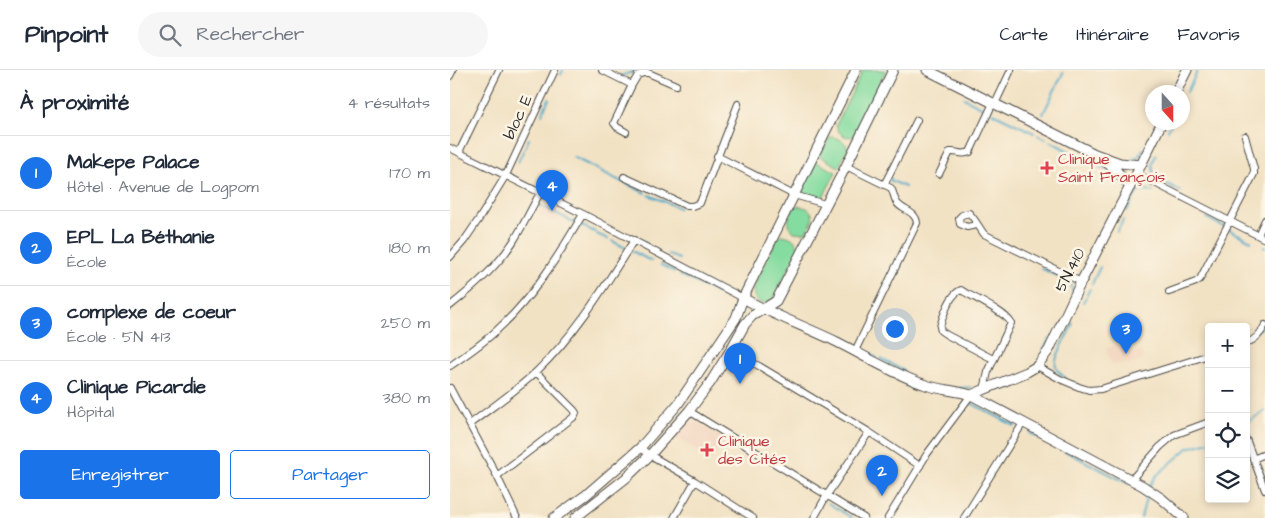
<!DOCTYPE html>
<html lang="fr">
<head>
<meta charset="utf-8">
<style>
  :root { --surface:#fff; --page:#f6f6f7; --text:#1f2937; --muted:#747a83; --line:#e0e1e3; --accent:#1a73e8 }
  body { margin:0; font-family:"Architects Daughter",sans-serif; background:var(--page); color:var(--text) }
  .controls { position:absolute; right:15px; bottom:15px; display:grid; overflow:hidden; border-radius:5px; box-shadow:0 2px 8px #0003 }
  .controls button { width:45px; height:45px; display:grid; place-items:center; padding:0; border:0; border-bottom:1px solid var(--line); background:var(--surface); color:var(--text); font:25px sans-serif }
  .compass { position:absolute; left:695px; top:15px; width:45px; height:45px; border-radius:50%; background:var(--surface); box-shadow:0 2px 8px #0003; rotate:159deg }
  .you { position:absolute; left:444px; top:258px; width:18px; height:18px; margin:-12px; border:4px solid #fff; border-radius:50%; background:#1a73e8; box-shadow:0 0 0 8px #1a73e833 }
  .badge { display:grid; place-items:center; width:32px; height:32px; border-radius:50%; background:var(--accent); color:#fff; font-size:16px; font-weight:700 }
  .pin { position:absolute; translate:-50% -41px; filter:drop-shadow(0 1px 2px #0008) }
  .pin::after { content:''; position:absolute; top:26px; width:18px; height:15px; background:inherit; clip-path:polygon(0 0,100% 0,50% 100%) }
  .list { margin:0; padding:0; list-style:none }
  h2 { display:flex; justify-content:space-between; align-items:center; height:65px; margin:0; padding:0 20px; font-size:21px }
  h2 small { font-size:16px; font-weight:400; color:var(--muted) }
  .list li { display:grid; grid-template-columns:32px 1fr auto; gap:15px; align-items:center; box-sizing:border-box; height:75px; padding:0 20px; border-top:1px solid var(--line) }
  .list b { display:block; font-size:19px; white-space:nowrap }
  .list p { margin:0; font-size:16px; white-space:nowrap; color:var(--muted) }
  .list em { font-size:16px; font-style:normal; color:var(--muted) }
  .actions { display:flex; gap:10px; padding:15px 20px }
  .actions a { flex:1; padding:11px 0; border:1px solid var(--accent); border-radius:5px; text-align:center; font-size:18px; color:var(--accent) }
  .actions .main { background:var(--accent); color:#fff }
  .icon { flex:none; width:28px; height:28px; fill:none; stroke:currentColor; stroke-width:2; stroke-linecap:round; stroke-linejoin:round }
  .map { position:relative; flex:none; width:815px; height:448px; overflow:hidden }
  header { display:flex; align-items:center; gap:30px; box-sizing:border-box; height:70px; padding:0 25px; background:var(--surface); border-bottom:1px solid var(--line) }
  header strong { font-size:24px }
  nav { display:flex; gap:28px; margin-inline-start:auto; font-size:18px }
  .search { width:350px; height:45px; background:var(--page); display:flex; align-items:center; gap:12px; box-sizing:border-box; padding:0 18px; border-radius:28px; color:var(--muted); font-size:19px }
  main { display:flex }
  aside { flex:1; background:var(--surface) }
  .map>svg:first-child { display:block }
  .built { fill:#f2d4be }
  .green { fill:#85dca0; stroke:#588466 }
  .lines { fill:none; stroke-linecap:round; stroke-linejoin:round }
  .stream { stroke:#48a7c7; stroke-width:2 }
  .street-casing { stroke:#494642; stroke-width:8 }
  .secondary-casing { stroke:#494642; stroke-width:11 }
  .street { stroke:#fff; stroke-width:6 }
  .secondary { stroke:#fff; stroke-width:9 }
  .health-dot { fill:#e0444e; stroke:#fcf5e5; stroke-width:2 }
  .labels { text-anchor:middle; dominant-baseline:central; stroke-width:5; stroke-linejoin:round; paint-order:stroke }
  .street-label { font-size:16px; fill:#2b2b2b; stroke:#fcf5e5 }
  .health-label { font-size:16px; fill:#be3a42; stroke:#fcf5e5; text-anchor:start }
</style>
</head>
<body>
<header>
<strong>Pinpoint</strong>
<div class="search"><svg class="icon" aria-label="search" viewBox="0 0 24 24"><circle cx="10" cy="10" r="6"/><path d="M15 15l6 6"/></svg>Rechercher</div>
<nav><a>Carte</a><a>Itinéraire</a><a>Favoris</a></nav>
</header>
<main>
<aside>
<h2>À proximité<small>4 résultats</small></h2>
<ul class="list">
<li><span class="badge">1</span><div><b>Makepe Palace</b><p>Hôtel · Avenue de Logpom</p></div><em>170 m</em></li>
<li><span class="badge">2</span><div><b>EPL La Béthanie</b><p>École</p></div><em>180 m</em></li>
<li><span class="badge">3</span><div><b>complexe de coeur</b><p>École · 5N 413</p></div><em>250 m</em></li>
<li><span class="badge">4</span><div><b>Clinique Picardie</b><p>Hôpital</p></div><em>380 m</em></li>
</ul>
<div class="actions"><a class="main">Enregistrer</a><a>Partager</a></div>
</aside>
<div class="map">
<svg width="815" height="448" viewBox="0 0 815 448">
  <rect width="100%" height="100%" fill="#fcf5e5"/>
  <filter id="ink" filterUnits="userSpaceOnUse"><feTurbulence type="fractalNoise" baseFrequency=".02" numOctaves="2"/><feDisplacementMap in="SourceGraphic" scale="10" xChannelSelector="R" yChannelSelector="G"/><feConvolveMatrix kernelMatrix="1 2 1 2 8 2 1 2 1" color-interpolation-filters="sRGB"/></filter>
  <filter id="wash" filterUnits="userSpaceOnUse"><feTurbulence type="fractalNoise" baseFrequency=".0096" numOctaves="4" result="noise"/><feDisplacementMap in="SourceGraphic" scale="20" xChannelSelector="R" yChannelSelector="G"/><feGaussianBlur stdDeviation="1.12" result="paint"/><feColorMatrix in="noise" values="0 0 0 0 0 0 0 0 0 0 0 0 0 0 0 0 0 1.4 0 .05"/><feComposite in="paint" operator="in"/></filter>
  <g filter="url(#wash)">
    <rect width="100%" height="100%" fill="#f2e2c4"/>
    <path class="built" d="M98,132L114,138L110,148L103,152L89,145Z
      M668,274H671L677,278L678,284L688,281L694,285L691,291L681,294L674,293L662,295L656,279Z
      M241,352H247L275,370L262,390L226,368Z"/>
    <path class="green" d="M413,0H436L404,66C395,69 388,64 386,55Z
      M381,67C389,68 395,71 398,78L389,97L369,86L378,69Z
      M366,92L386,102L371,131L351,125V121Z
      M347,136C367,137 366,152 354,163L344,162L338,155C338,149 341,139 347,136Z
      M330,165C339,165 346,169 349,178L324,228C321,230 319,232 316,233C306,235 303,226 303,218L328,167Z"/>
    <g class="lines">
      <path class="stream" d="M487,0L489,1
        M111,5L113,0
        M169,6H170L183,2
        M737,22L747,2
        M514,28L537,40
        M543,43L584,63
        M92,44L99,29
        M593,44L613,3
        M705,55L707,52
        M718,60L722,52
        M588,65L596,69
        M600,71L622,83
        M706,85C702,93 701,99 706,107
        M123,87L174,113
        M682,90L688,87L693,79
        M68,92L79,69
        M642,93L664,104
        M441,108L440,110L455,117
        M709,110L716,113
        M177,114L195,123
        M717,114L723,117
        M724,118L730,121
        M199,125L229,138
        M89,135L102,141
        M677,141C683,130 687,114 703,122
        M104,142L125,153
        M757,148L774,157
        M130,155L145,162
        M778,159L801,171
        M667,162L673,150
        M147,164L158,169
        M180,165L196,173
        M162,171L176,178
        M814,177L815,178
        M182,181L201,191
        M218,184L229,189
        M211,195L225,202
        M591,198L609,207
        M230,205L239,209
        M611,208L621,215L622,221
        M241,210L275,227
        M642,214L650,197
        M637,224L640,219
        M633,232L636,227
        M620,260L623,253
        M801,266L811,257
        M615,269L619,261
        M611,276L614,270
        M611,278C604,292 602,299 616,308
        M594,280L599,269
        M415,281L427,288
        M431,289L454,301
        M510,318L520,317
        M517,331L565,356
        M796,353L815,341
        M580,363L679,414
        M810,394L815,408
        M699,417L706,406L738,378L759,372
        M378,433L402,448
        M691,448L697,424"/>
    </g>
  </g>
  <g filter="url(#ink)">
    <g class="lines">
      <defs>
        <path id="street" d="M152,0L182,15
          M0,6L3,0
          M545,34L561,0
          M176,62L167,57L164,53L182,15L188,5L196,2L226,15
          M0,78L133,144L293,228
          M9,82L49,0
          M267,86L344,125L375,134
          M396,96L441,118C444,123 444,129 447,133C453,141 466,141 467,153L405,281
          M489,104L500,82C509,81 511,86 520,82L543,33
          M687,104L815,169
          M174,107L237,136H242L250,133L288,34
          M434,115L467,50
          M527,155L517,157L510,154L509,148L512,145L519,143C525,149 529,157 534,164L631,212
          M808,165L815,150
          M0,187L14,171L29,149L56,105L105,0
          M719,222L746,212L750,209L804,104V99L795,66
          M0,236C23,218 47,197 63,172C73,156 81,139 90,123
          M796,273C806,270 811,264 815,255
          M280,281L309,296L419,362L377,425L364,448
          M0,296C16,285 32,274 46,261C82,229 109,185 133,144
          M587,296L610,309L629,317L639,320L651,319L759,285
          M0,318L47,406L67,448
          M534,320L538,302L561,253C556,242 522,227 511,220C500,224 493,246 490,257L491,261L497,265L543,289
          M239,341L414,448
          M20,354C42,337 66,321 86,302C126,264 155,216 184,170
          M419,362L470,396
          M796,369L815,420
          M190,378L200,385L245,411L303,448
          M803,389L815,384
          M47,406L125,346L126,343L124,340L86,302
          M681,410L710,377L724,365L759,352
          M224,448L245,411
          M438,448L477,384L521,325
          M514,448L573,353"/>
        <path id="secondary" d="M477,0L645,84L670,93L691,95
          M726,22L737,0
          M653,90L666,100L680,117
          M293,228C323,245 356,257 387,272C415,286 442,303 473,314C488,320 505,320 521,325L693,416L711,428L734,448
          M521,325L577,302L587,296L599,280L631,212L691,95L712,52
          M104,448L136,425L190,378L228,334L286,248L293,228L406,0
          M125,448L176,408L200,385L239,341L260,313L280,281L295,254L302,246L326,231L396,96L443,0"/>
      </defs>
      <use href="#street" class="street-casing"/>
      <use href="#secondary" class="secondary-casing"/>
      <use href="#street" class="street"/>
      <use href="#secondary" class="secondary"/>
    </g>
  </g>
  <g class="health-dot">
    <path d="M594.5 90.5h5v5h5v5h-5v5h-5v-5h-5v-5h5z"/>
    <path d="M254.5 372.5h5v5h5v5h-5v5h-5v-5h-5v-5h5z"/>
  </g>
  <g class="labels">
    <g class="street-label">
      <text transform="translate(68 47) rotate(-65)">bloc E</text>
      <text transform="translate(620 200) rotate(-63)">5N.410</text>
    </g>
    <g class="health-label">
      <text x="608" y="89">Clinique<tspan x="608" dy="18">Saint François</tspan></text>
      <text x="268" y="371">Clinique<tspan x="268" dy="18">des Cités</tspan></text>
    </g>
  </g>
</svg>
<div class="controls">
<button>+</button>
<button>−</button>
<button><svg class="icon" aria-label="locate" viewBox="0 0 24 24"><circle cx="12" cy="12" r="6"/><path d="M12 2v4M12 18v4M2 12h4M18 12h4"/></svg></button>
<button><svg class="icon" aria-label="layers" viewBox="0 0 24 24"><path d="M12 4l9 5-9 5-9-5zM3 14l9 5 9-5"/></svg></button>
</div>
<svg class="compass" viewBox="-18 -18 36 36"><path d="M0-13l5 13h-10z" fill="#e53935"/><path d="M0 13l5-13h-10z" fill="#747a83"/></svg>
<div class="you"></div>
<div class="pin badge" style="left:290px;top:314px">1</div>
<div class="pin badge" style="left:432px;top:426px">2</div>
<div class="pin badge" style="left:676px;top:284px">3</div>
<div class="pin badge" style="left:102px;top:141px">4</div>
</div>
</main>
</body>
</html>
